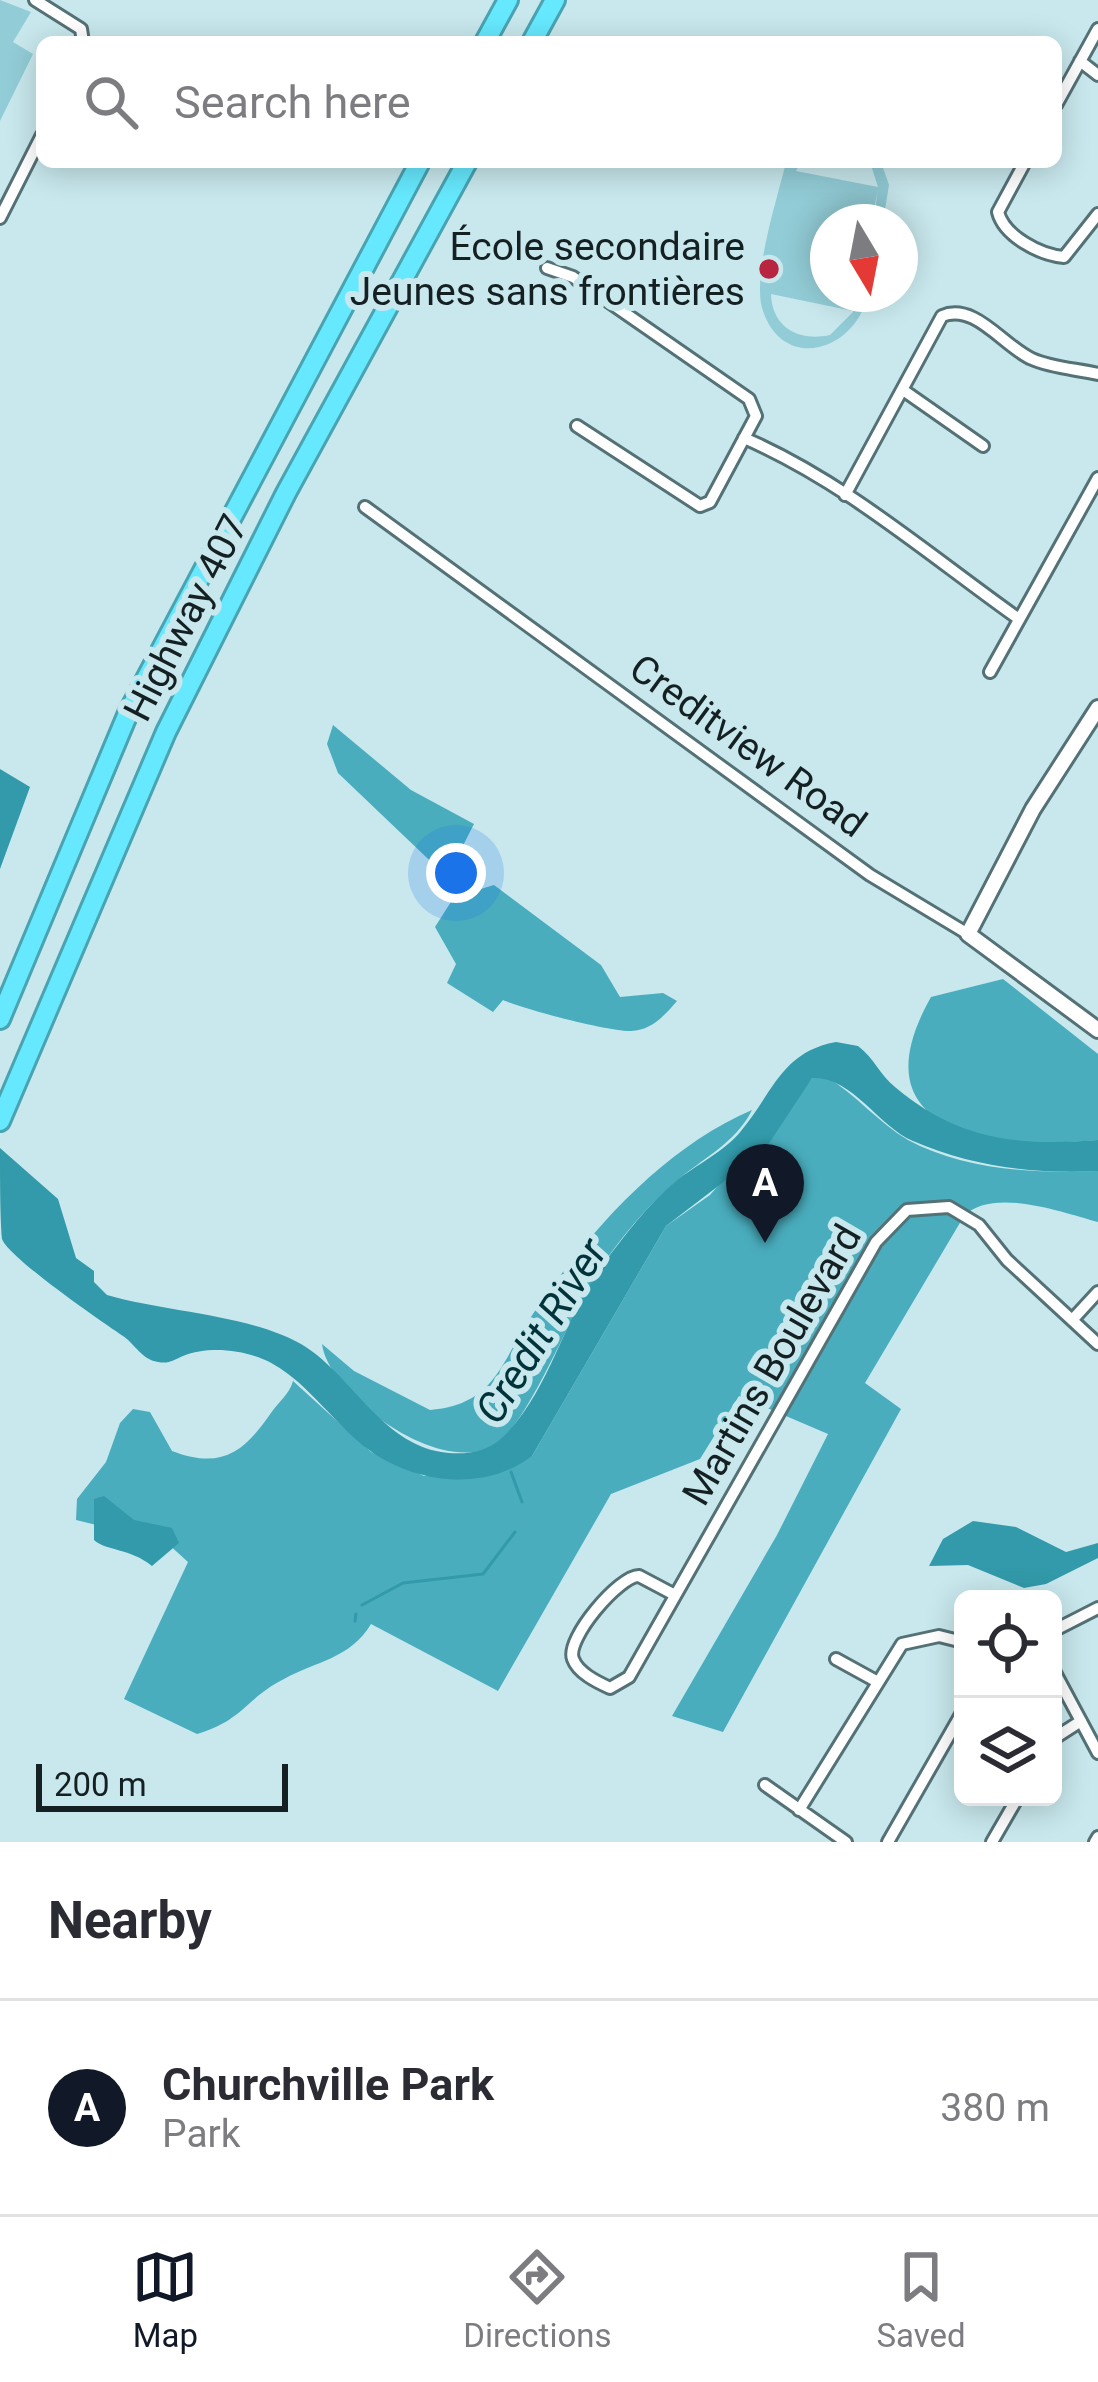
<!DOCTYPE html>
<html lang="en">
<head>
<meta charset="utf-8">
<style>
  :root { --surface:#fff; --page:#f7f7f7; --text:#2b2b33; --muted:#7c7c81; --line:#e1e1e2; --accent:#111827 }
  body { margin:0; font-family:Roboto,sans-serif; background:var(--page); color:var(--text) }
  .controls { position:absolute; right:36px; bottom:36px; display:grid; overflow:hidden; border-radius:18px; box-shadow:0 6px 30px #0003 }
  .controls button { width:108px; height:108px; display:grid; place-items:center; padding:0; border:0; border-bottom:3px solid var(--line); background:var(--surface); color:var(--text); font:60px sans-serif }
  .compass { position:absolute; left:810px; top:204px; width:108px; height:108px; border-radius:50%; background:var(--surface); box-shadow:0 6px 30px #0003; rotate:170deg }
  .scale { position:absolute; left:36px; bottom:30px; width:252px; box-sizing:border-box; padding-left:12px; border:6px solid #142022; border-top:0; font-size:33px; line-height:42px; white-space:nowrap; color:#142022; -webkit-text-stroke:9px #c8e8ed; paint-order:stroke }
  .you { position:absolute; left:456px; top:873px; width:42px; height:42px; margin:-30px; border:9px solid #fff; border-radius:50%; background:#1a73e8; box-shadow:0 0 0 18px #1a73e833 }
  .badge { display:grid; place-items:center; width:78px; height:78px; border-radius:50%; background:var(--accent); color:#fff; font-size:39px; font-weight:700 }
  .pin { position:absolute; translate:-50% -99px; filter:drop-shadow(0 3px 6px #0008) }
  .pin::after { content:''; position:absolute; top:63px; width:42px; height:36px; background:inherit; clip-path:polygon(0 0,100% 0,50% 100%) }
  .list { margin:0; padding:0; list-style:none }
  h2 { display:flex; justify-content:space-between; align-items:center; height:156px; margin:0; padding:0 48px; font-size:51px }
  h2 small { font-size:39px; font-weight:400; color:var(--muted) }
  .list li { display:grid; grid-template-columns:78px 1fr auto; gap:36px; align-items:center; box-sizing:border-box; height:216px; padding:0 48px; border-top:3px solid var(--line) }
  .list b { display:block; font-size:45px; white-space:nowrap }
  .list p { margin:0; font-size:39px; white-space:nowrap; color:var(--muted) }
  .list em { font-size:39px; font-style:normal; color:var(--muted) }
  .icon { flex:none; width:66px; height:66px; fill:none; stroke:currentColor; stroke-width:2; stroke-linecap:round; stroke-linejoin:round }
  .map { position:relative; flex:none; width:1098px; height:1842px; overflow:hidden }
  .search { position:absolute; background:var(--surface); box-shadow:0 6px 30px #0003; left:36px; right:36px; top:36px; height:132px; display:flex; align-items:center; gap:30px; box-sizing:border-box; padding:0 42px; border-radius:18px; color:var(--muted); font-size:45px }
  .sheet { height:372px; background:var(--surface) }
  nav { display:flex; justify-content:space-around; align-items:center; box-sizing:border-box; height:168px; border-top:3px solid var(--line); background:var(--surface); font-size:33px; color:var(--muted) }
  nav a { display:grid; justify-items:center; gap:6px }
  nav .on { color:var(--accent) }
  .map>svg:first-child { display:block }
  .green { fill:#92ccd6; fill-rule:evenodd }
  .forest { fill:#49adbd }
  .water { fill:#329aaa }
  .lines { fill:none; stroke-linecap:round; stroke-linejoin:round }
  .stream { stroke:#329aaa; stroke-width:3 }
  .street-casing { stroke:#547176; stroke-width:16 }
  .secondary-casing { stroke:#547176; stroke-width:20 }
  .highway-casing { stroke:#49a3b1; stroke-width:24 }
  .street { stroke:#fff; stroke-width:10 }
  .secondary { stroke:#fff; stroke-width:14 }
  .highway { stroke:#66e9fe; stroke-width:18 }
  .poi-dot { fill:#b72541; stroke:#c8e8ed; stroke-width:4.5 }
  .labels { text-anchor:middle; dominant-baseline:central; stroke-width:12; stroke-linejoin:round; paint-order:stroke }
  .poi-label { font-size:39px; fill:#142022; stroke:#c8e8ed; text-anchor:end }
  .street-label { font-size:39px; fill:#142022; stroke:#c8e8ed }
  .water-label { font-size:42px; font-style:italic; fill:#01333a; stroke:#c8e8ed }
</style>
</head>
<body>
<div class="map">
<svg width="1098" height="1842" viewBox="0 0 1098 1842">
  <rect width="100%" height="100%" fill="#c8e8ed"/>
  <path class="green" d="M0,0L31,12L13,42L33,54L0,121Z
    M786,162H801L796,171L878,187L870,162H881L889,185L883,222H873L878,190L871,222H828V294H856L854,310L858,294H868C856,351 784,373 763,311C751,278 778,197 786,162ZM771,294L853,311V312L830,335C798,342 772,327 771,294Z"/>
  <path class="forest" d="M333,725L411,790L474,824L447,877L338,773L327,744Z
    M494,885L601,965L620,997L663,993L677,1001C664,1016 652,1030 631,1031C610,1032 523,1009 503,1000L493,1012L447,983L456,964L435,927L454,897Z
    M1003,979L1098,1054V1140C994,1150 853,1135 931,997Z
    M827,1077C856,1095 879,1123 908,1140C964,1170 1036,1174 1098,1171V1222C1062,1212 992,1187 964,1216L865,1383L901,1409L723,1732L672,1716L777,1535L828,1434L739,1396L700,1459L611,1494L498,1691L371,1624C350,1659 316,1661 284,1679C246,1698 244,1720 197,1734L124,1699L188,1562L166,1542L76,1520L77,1499L106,1462L120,1423L133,1409L150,1412L172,1451C222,1470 244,1452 271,1413C279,1401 289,1395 293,1381L371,1452L424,1476L532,1456L666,1226L710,1195L812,1078Z
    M752,1110C735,1144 701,1159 673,1184C646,1207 621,1238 601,1267C572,1308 529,1426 493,1446C439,1476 329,1396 322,1344L354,1371L430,1410C452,1408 472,1402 488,1385C504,1368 514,1343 527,1323C581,1240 660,1149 752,1110Z"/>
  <path class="water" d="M0,769L30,787L0,869Z
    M836,1042L858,1046C874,1058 880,1075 895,1087C959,1141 1018,1146 1098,1140V1171C1034,1174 973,1167 913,1141C878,1126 852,1076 812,1078L764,1151L666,1226L532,1456C485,1492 416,1484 369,1450C335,1425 309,1384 273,1364C248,1350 210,1345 183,1356C173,1360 170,1364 158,1362C141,1359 136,1345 123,1336C101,1321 9,1258 2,1239C0,1216 0,1174 0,1148L58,1199L76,1258L94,1271V1282L107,1295C166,1312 251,1315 301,1344C349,1372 378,1438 436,1451C459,1456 487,1454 504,1436C551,1389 564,1316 604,1263C625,1235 649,1203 676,1181C696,1165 725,1151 741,1131C773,1093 781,1052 836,1042Z
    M104,1496L134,1520L172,1528L179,1543L152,1566C130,1548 106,1551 94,1540V1499Z
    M973,1521L1016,1527L1066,1552L1098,1543V1558L1046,1584L1024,1588L968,1565L929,1566L943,1539Z"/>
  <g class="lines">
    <path class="stream" d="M511,1472L522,1502
      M362,1605L403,1583L483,1574L515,1532
      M355,1621L356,1614"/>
    <defs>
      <path id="street" d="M35,0L81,29L83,42
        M1080,61L1098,75
        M1056,105L1098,29
        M1025,162L998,212C1004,236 1040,255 1064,257L1098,214
        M0,218L42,135
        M547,268L573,277L749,399L756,416L710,502L700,506L577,426
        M903,390L983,446
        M744,438C844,481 930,556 1019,619
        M845,495L942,316C975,302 1004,347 1032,359C1052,368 1077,369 1098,374
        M365,507L870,875L968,934
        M990,672L1098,478
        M1074,1318L1098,1292
        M673,1594L639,1576C620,1575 565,1639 573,1659C578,1673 597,1682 610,1688L629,1677L876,1242L907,1210L949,1207L979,1225L1007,1260L1098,1344
        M1053,1631L1098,1608
        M836,1659L876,1681
        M1053,1669L1098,1753
        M1053,1739L1081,1721
        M765,1785L846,1842
        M799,1810L902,1644L939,1636L963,1642
        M888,1842L963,1711
        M992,1842L1018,1797
        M1095,1842L1098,1837"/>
      <path id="secondary" d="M1098,708L1033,809L968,934L1098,1030"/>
      <path id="highway" d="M485,42L508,0
        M532,42L555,0
        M0,1019L129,711L420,162
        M0,1121L166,732L286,493L467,162"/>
    </defs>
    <use href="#street" class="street-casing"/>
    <use href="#secondary" class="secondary-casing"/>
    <use href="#highway" class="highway-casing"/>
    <use href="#street" class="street"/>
    <use href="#secondary" class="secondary"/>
    <use href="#highway" class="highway"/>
  </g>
  <circle class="poi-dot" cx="769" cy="269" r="12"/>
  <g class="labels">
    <g class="poi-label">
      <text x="745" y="247">École secondaire<tspan x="745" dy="45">Jeunes sans frontières</tspan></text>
    </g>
    <g class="street-label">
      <text transform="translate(186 618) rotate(-63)">Highway 407</text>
      <text transform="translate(748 746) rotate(36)">Creditview Road</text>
      <text transform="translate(772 1365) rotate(-60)">Martins Boulevard</text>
    </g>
    <g class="water-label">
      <text transform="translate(541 1331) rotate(-58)">Credit River</text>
    </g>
  </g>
</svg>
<div class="controls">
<button><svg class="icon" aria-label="locate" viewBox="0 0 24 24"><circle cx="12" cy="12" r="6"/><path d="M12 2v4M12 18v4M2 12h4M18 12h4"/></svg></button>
<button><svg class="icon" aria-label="layers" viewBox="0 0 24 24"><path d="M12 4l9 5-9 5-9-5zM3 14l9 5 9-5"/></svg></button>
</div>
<svg class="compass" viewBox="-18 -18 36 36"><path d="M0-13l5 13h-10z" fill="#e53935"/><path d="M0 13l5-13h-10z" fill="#7c7c81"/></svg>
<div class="scale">200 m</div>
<div class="you"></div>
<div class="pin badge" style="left:765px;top:1243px">A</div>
<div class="search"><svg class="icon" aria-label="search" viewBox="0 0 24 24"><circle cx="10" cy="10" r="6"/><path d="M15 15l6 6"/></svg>Search here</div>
</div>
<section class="sheet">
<h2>Nearby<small></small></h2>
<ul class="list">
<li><span class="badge">A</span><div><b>Churchville Park</b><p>Park</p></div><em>380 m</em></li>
</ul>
</section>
<nav>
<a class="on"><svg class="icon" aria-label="map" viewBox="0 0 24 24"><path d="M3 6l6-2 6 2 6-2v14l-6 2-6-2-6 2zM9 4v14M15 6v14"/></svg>Map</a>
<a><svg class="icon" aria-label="directions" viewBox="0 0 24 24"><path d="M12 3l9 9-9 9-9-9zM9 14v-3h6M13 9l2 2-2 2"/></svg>Directions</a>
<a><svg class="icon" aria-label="saved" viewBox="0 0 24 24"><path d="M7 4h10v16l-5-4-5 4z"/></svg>Saved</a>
</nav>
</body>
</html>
